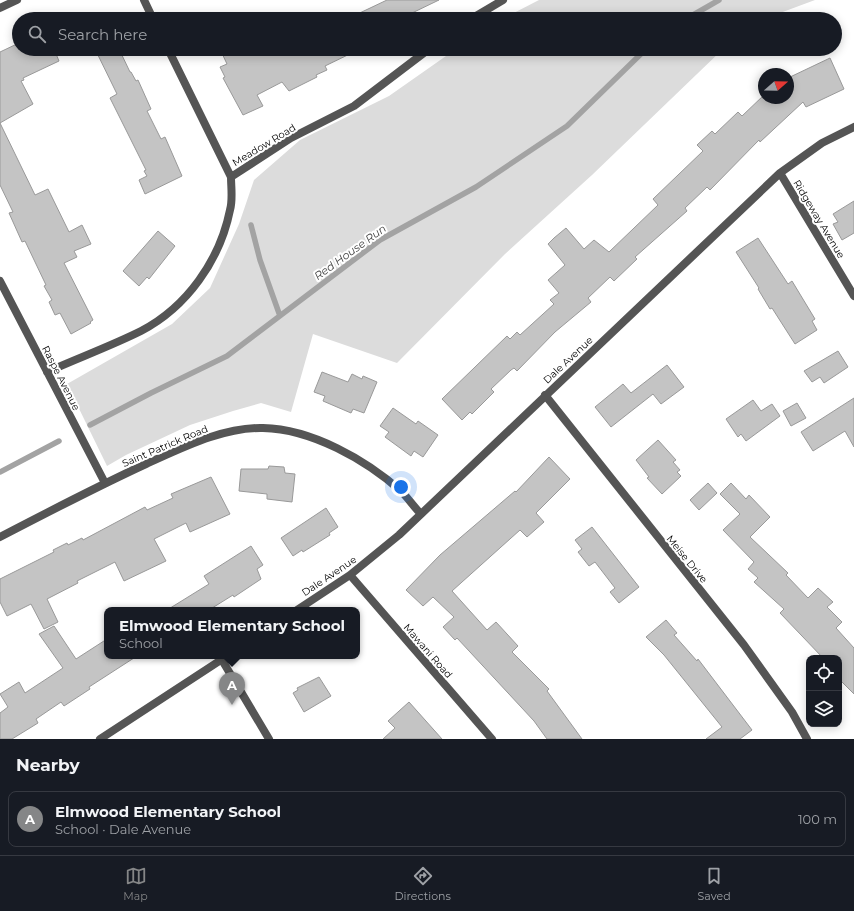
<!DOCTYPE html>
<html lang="en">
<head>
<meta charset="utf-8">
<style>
  :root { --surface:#171b24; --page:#20242c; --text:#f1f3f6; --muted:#9ea1a6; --line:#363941; --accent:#858687 }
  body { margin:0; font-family:Montserrat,sans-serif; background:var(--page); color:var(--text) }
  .controls { position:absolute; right:12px; bottom:12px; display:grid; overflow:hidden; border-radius:8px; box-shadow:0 2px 10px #0003 }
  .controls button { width:36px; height:36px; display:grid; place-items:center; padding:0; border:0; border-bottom:1px solid var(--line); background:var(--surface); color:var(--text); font:20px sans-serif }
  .compass { position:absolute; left:758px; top:68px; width:36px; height:36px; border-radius:50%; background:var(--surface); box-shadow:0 2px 10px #0003; rotate:70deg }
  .you { position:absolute; left:401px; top:487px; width:14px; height:14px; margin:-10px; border:3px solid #fff; border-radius:50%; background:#1a73e8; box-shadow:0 0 0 6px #1a73e833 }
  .badge { display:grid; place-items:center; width:26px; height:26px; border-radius:50%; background:var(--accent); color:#fff; font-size:13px; font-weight:700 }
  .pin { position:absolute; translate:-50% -33px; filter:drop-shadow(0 1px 2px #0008) }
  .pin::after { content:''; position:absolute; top:21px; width:14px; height:12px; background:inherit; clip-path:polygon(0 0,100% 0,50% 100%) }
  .popup { position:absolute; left:104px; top:607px; width:256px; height:52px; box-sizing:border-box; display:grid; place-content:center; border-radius:8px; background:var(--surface); filter:drop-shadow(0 1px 3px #0005); font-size:13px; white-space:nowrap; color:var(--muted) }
  .popup b { font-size:15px; color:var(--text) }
  .popup::after { content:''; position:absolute; left:50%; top:100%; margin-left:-8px; border:8px solid transparent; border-top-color:var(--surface) }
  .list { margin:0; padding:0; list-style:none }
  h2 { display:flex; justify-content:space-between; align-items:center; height:52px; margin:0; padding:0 16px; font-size:17px }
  h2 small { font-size:13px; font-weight:400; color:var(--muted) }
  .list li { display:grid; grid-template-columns:26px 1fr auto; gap:12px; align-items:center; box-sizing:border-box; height:56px; margin:0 8px 8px; padding:0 8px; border:1px solid var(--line); border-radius:8px }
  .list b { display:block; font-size:15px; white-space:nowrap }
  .list p { margin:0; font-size:13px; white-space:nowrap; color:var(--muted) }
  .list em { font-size:13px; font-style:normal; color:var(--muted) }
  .icon { flex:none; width:22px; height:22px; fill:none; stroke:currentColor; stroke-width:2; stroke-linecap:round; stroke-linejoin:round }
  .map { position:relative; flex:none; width:854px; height:739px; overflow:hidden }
  .search { position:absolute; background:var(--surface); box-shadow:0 2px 10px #0003; left:12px; right:12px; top:12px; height:44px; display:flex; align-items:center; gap:10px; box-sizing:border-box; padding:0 14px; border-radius:22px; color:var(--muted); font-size:15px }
  .sheet { height:116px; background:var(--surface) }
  nav { display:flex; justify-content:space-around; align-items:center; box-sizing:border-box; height:56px; border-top:1px solid var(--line); background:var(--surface); font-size:11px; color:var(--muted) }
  nav a { display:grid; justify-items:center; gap:2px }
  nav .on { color:var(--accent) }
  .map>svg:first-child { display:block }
  .green { fill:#dcdcdc }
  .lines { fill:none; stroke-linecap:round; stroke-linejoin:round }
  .stream { stroke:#a3a3a3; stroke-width:5.5 }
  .building { fill:#c4c4c4; stroke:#999 }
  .service { stroke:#555; stroke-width:8 }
  .minor { stroke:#555; stroke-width:8 }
  .labels { text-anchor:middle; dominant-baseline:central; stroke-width:4; stroke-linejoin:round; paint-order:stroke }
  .street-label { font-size:10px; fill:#000; stroke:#fff }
  .water-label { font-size:11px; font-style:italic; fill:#444; stroke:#fff }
</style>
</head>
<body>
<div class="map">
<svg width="854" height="739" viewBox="0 0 854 739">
  <rect width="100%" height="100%" fill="#fff"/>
  <path class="green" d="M539,0H815L780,13L769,19H502Z
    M456,49H723L592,175L505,254L397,363L313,334L291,412L261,403L233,411L190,425L126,455L107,466L67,384L172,324L210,288L239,224L254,180L300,140L389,96Z"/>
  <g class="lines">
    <path class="stream" d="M686,19L719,0
      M251,225L260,260L280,316
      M90,425L151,393L227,356L380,240L476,187L567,126L646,49
      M0,472L59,441"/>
  </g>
  <path class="building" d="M387,0H439L412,13L414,15L406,19H347Z
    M19,43V49H54L59,61L23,78L24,80L21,81L33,104L0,123V52Z
    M95,49H119L130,72H131L136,81L138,80L151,109L147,111L161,139L165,137L182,176L145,194L139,180L147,176L144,171L146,170L110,98L117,94Z
    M220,49H360L325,66L327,70L316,75L317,77L289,91L282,82L257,95L263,106L243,115L223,78L225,77L220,67L227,64Z
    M830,58L844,89L806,107L803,102L760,142L759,140L710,190L707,187L685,208L687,211L635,257L637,259L614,281L610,277L588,298L591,302L555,332L517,371L514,368L511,370L491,389L494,392L472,414L470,412L462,420L442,399L507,336L510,339L517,332L520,335L554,304L550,300L559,293L548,280L565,265L548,244L554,238L566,228L584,249L594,240L609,252L658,205L653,199L703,151L697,145L712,131L715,134L738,112L742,116L764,95V98H788V78Z
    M0,123L35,195L48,189L69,232L82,225L91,244L74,251L77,257L64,263L93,320L90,322L91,323L71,334L60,313L55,315L49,302L52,300L44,286L46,285L25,241L22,242L9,213L13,212L0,185Z
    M854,201V233L842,240L833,224L838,222L833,214Z
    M158,231L175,246L149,279L147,277L139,286L123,271Z
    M758,238L788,284L792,281L815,319L812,321L817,330L795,344L772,308L770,309L758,289L759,288L736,252Z
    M838,351L848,367L824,383L820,377L812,382L804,371Z
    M667,365L684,387L661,404L653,394L611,427L595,407L623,384L631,393Z
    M322,372L348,382L352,374L362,379L363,376L377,382L364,413L353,409L351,413L323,401L325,396L314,392Z
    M854,398V447L845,431L813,451L801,432Z
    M753,400L761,411L772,404L780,416L746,441L741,434L738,437L726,419Z
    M797,403L806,418L791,426L783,411Z
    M393,408L416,424L418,421L438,435L423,457L414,451L411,456L385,437L389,432L380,426Z
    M658,440L676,460L673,462L680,470L677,472L681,476L662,494L647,478L649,477L636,460Z
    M549,457L570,479L536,513L544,522L527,537L520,530L452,591L487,630L496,622L518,646L512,652L549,689L547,691L582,739H547L534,721L457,638L455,640L443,627L454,617L433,597L423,606L406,590L440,555L515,491L516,492Z
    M269,466L284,467L285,473L295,474L292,502L267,499V494L239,491L241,469H268Z
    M211,477L230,514L190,532L186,523L154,539L166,561L124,581L115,562L77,581L78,583L47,599L58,622L44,629L31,604L7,616L0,602V579L54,552L53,550L67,543L68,545L82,538L83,540L145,507L147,510L173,498L171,494Z
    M708,483L717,493L699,510L690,500Z
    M731,483L746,499L749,495L770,517L750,537L788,573L786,575L808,598L818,588L833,602L827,607L842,622L836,628L854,648V694L839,679V658H823L780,613L784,609L754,582L758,578L748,569L754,562L723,530L740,514L720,494Z
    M326,508L338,527L329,533L330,535L303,552L302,550L293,556L281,538Z
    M592,527L639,587L619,603L610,592L615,588L595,562L589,566L578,552L582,549L575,540Z
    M251,546L263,565L257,569L261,579L234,597L233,595L209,610H167L209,584L204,576Z
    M666,620L677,633L674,635L697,661L698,659L752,730L740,739H706L722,727L664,655L646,637Z
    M54,626L76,659L107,639V656H137L89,687L90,689L64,706L61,702L36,719L38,723L12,739H0V713L8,707L0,694L19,682L25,693L63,668L39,634Z
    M319,677L331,696L304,712L293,693L298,690L297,688Z
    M409,702L442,739H383L395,728L388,721Z"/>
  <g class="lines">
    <path class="service" d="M222,660L269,739"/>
    <path class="minor" d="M144,0L153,19
      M0,8L17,0
      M471,19L503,0
      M168,49L231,177
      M780,173L854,296
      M0,281L105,483
      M47,372C78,358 111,346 141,331C187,307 220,260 230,210C233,200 231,187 231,177L291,138L354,106L429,49
      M545,395L744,645L792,712L807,739
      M0,537C48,512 96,487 146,464C182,448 223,427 263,428C312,429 366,460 401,491C408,498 414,507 421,514
      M350,575L492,739
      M297,610L350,575L399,535L780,173L822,143L854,127
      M100,739L227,656"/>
  </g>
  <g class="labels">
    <g class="street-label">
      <text transform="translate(264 145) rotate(-31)">Meadow Road</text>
      <text transform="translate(819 219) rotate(59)">Ridgeway Avenue</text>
      <text transform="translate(568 360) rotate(-43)">Dale Avenue</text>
      <text transform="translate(61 378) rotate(63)">Raspe Avenue</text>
      <text transform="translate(165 446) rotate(-23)">Saint Patrick Road</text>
      <text transform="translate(687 559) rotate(51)">Meise Drive</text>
      <text transform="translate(329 576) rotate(-34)">Dale Avenue</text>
      <text transform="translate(428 651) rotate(49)">Mawani Road</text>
    </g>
    <g class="water-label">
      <text transform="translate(350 252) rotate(-36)">Red House Run</text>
    </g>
  </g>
</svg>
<div class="controls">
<button><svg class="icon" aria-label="locate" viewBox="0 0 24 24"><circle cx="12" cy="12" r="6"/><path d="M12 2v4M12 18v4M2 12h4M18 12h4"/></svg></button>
<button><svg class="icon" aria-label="layers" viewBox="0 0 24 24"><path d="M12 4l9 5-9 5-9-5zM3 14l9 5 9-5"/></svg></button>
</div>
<svg class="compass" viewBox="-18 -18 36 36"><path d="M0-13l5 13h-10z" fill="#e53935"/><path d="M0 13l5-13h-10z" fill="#9ea1a6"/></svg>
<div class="you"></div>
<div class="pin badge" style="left:232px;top:705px">A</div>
<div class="popup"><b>Elmwood Elementary School</b>School</div>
<div class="search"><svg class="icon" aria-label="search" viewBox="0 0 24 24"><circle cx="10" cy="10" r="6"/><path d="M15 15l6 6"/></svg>Search here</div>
</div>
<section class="sheet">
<h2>Nearby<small></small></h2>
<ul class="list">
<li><span class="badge">A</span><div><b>Elmwood Elementary School</b><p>School · Dale Avenue</p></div><em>100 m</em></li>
</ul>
</section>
<nav>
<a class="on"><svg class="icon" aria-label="map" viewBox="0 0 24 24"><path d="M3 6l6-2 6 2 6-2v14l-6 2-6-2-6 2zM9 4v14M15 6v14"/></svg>Map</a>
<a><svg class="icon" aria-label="directions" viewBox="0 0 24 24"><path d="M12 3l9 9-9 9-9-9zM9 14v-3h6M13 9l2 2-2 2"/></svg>Directions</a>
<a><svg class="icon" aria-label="saved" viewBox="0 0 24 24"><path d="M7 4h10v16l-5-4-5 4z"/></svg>Saved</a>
</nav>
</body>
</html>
